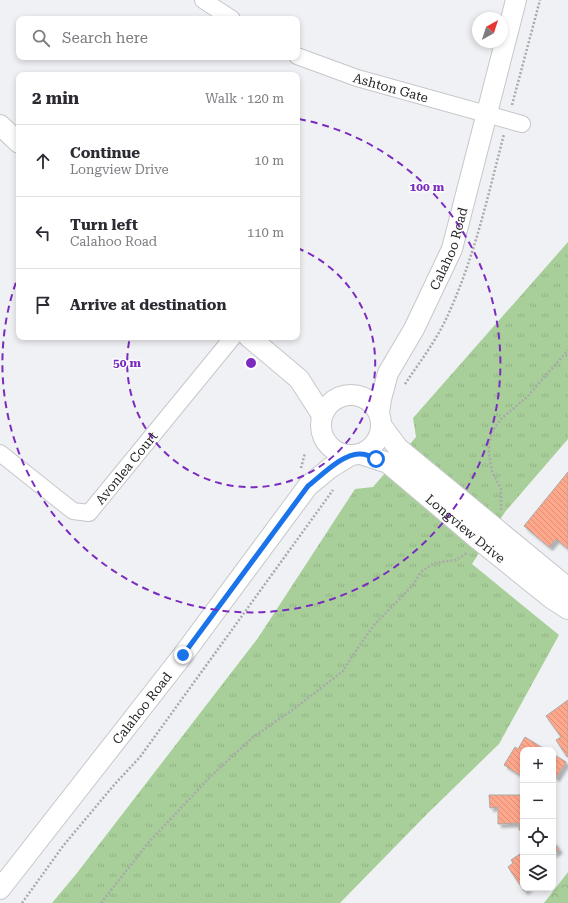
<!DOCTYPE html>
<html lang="en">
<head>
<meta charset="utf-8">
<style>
  :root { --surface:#fff; --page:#f2f2f3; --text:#2b2b33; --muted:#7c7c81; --line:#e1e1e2 }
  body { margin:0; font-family:"Roboto Serif",serif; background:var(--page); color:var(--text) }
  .controls { position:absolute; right:12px; bottom:12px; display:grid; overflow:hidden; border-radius:8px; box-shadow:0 2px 6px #0003 }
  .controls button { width:36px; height:36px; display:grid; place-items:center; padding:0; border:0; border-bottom:1px solid var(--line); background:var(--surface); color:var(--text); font:20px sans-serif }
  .compass { position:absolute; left:472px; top:12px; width:36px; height:36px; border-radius:50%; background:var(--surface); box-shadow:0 2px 6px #0003; rotate:39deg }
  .stop { position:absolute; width:12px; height:12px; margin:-9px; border:3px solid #1a73e8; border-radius:50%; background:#fff }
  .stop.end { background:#1a73e8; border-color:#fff; box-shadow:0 1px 4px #0008 }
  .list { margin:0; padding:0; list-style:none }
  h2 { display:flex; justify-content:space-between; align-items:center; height:52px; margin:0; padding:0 16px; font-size:17px }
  h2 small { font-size:13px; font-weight:400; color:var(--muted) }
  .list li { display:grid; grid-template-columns:26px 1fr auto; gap:12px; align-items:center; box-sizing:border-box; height:72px; padding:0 16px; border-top:1px solid var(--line) }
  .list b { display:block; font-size:15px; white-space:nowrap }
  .list p { margin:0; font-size:13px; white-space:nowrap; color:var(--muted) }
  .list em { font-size:13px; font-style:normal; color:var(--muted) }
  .icon { flex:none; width:22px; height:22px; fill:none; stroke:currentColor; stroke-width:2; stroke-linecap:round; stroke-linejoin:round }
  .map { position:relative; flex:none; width:568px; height:903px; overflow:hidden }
  .search { position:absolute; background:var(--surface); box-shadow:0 2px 6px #0003; left:16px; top:16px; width:284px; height:44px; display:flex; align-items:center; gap:10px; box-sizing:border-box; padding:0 14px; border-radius:8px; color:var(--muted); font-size:15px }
  .panel { position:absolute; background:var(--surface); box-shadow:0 2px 6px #0003; left:16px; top:72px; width:284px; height:268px; border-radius:8px }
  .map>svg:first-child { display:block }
  .grass { fill:url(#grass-tufts) }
  .park { fill:url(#park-crowns) }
  .building { fill:url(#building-back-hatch); stroke:#aba8a7; filter:url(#shadow) }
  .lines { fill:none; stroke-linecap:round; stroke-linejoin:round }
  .minor-casing { stroke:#c6c7ca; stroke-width:18 }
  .tertiary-casing { stroke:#c6c7ca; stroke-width:22 }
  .path { stroke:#a8a9ab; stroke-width:2.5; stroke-dasharray:2 2; stroke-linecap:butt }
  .minor { stroke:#fff; stroke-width:16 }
  .tertiary { stroke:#fff; stroke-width:20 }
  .route { stroke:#1a73e8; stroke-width:5 }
  .ring { fill:none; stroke:#7b2cbf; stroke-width:2; stroke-dasharray:7 5 }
  .labels { text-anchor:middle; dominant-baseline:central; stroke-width:3; stroke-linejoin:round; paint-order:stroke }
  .street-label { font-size:13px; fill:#252526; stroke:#fff }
  .centre { fill:#7b2cbf; stroke:#fff; stroke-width:2 }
  .ring-label { font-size:12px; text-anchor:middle; font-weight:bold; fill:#7b2cbf; stroke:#fff; stroke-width:3; stroke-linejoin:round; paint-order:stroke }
</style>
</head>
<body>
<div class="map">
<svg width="568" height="903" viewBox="0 0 568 903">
  <defs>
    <pattern id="grass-tufts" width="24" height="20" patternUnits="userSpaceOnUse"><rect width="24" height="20" fill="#a8cf99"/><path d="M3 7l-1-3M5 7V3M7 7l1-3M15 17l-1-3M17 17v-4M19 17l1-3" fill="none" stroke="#90b284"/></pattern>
    <pattern id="park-crowns" width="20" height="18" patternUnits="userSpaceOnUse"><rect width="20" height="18" fill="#a8cf99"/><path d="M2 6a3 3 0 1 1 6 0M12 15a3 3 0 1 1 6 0" fill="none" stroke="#90b284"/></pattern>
    <pattern id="building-back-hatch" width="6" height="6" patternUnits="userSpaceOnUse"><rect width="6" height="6" fill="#ffa78b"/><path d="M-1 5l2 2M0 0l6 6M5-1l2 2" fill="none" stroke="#da9078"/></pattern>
    <filter id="shadow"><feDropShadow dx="3.5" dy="3.5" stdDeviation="1" flood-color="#0004"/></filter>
  </defs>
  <rect width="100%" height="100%" fill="#f0f1f4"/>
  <path class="grass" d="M568,242V439L505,512L472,564L559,635L499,744L427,814L340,903H52L77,873L258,638L355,489L373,487L416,437L413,418Z"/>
  <path class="park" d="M568,872V903H544Z"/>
  <path class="building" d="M568,472V549L556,539L549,547L524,526Z
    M568,700V756L567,757L556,740L561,737L546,716Z
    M525,737L546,750H523V777L504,765L515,747L518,749Z
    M553,754L566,762L556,778L553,776Z
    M489,795H523V830H519V823L498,824V807L490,808Z
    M553,841L559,850L553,854Z
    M523,852V888H529L524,891L508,867L513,863L511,860Z"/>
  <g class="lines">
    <defs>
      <g id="minor">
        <path d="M203,0L232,19"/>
        <path id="s1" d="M297,56L357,78L522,124"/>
        <path id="s2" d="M0,453L73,511L89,513L233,337"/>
      </g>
      <g id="tertiary">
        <path d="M0,125L19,143"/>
        <path d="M249,337L299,379L322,415"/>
        <circle cx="351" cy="425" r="30"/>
        <path id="s3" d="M379,413L381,399L388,373L414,329L452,249L516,0"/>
        <path d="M381,425L398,448L568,588"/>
        <path id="s4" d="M361,454L388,463L479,540L551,598L568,609"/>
        <path id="s5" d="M0,889L183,655L308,486L330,468L351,455"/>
      </g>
    </defs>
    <use href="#minor" class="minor-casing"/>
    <use href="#tertiary" class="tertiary-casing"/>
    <path class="path" d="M512,105L540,0
      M405,384C419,363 436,341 447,317C474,259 488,196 504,134
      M301,468L305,453
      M501,510V489L492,471L489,455V443L493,430L502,418L527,397L568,350
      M22,903L63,846L114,785L140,757L333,490
      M101,903L149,842L210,777L252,738L295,708L343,671L353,655L374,625L413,585L421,572L434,563L456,560L467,553"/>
    <use href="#minor" class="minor"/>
    <use href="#tertiary" class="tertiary"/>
  </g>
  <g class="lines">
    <path class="route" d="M183,655L308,486C321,476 344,452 361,454C366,454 372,457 376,459"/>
  </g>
  <g class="ring">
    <path d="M297 248A124 124 0 1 1 130 337"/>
    <path d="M299 119A249 249 0 1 1 19 274"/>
  </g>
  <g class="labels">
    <g class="street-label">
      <text stroke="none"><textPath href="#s1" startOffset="99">Ashton Gate</textPath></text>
      <text stroke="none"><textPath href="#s3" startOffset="180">Calahoo Road</textPath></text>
      <text stroke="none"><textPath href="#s2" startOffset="168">Avonlea Court</textPath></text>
      <text stroke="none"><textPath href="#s4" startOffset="130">Longview Drive</textPath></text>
      <text stroke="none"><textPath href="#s5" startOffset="230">Calahoo Road</textPath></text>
    </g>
  </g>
  <circle cx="251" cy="363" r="6" class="centre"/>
  <g class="ring-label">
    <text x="427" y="191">100 m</text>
    <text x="127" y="367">50 m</text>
  </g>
</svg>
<div class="controls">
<button>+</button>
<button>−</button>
<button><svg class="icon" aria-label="locate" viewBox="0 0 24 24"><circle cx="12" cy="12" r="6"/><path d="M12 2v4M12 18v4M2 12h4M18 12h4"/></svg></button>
<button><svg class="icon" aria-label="layers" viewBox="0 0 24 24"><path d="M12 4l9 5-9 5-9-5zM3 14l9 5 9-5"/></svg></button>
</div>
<svg class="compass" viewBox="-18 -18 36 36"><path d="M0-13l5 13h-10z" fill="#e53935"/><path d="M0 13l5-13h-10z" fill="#7c7c81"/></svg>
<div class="stop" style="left:376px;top:459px"></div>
<div class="stop end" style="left:183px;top:655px"></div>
<div class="search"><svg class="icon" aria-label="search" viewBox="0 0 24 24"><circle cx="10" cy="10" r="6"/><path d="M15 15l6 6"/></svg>Search here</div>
<section class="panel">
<h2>2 min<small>Walk · 120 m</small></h2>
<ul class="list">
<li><svg class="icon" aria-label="ahead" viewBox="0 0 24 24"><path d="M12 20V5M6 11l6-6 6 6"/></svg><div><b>Continue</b><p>Longview Drive</p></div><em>10 m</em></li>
<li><svg class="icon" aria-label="left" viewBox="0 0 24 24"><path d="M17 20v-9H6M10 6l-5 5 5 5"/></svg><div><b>Turn left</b><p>Calahoo Road</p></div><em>110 m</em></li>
<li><svg class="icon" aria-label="arrive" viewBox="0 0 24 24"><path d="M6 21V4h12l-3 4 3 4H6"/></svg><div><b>Arrive at destination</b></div></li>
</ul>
</section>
</div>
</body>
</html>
